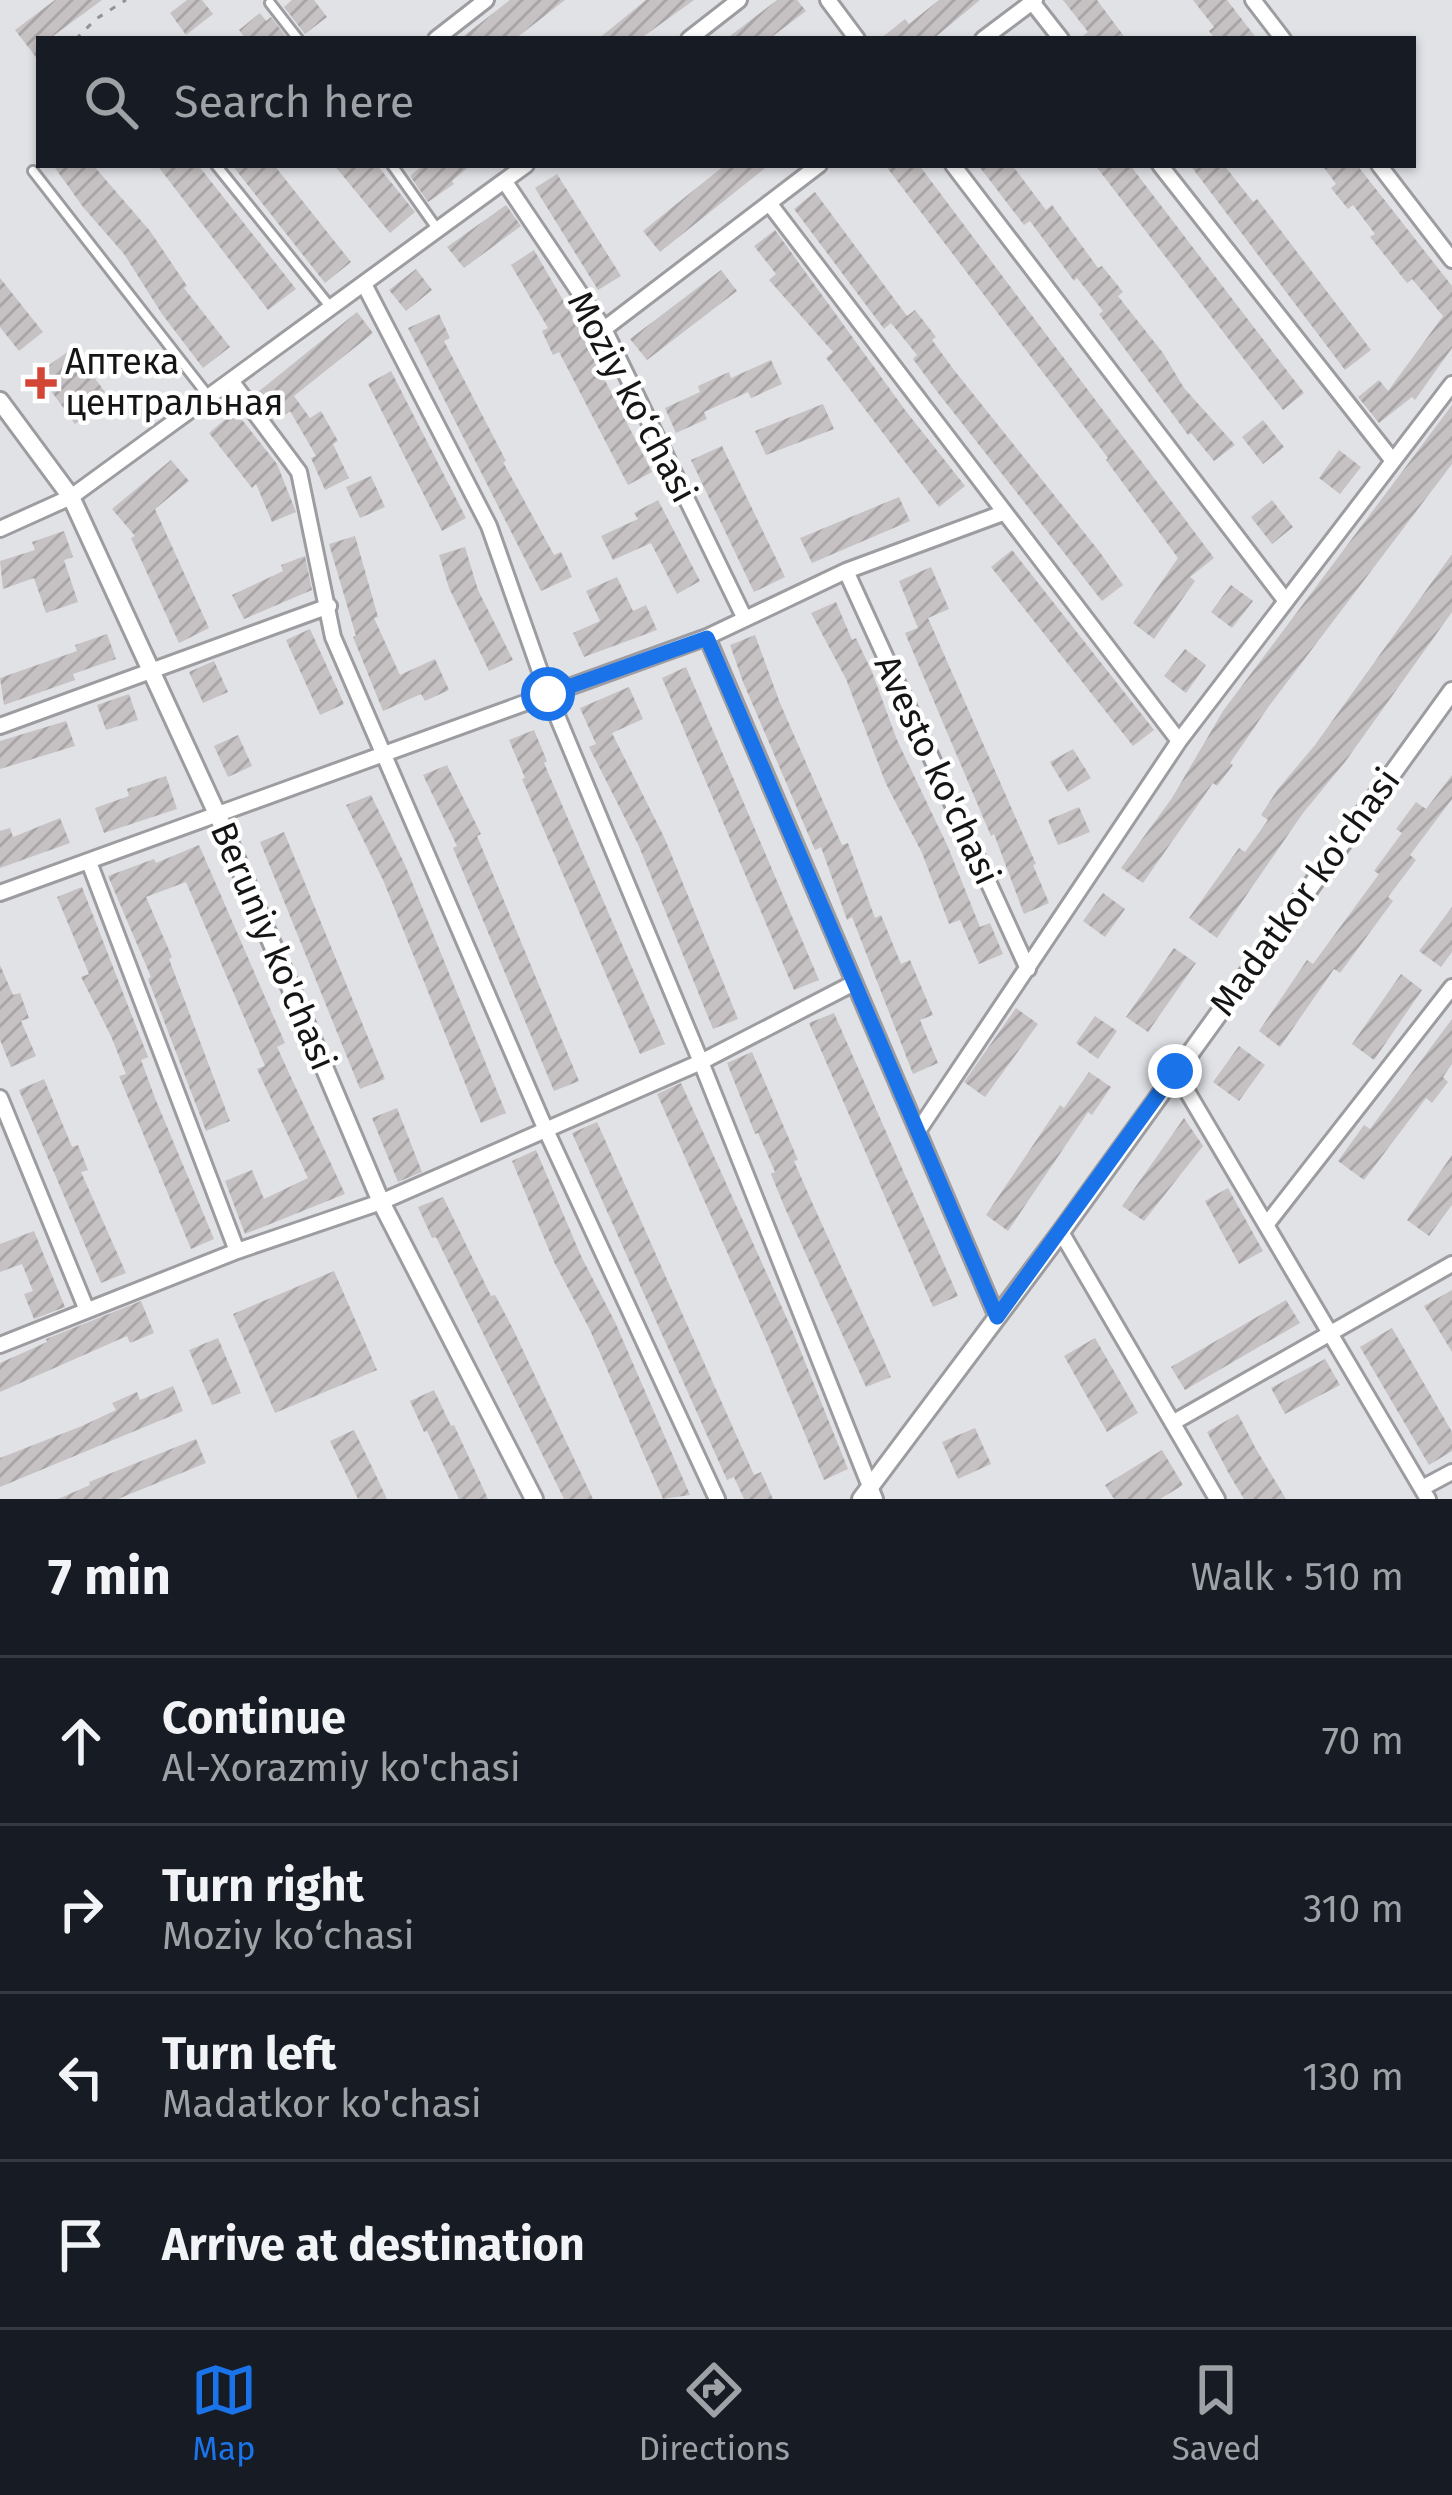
<!DOCTYPE html>
<html lang="en">
<head>
<meta charset="utf-8">
<style>
  :root { --surface:#171b24; --page:#242831; --text:#f1f3f6; --muted:#9ea1a6; --line:#363941; --accent:#1a73e8 }
  body { margin:0; font-family:"Fira Sans",sans-serif; background:var(--page); color:var(--text) }
  .stop { position:absolute; width:36px; height:36px; margin:-27px; border:9px solid #1a73e8; border-radius:50%; background:#fff }
  .stop.end { background:#1a73e8; border-color:#fff; box-shadow:0 3px 12px #0008 }
  .list { margin:0; padding:0; list-style:none }
  h2 { display:flex; justify-content:space-between; align-items:center; height:156px; margin:0; padding:0 48px; font-size:51px }
  h2 small { font-size:39px; font-weight:400; color:var(--muted) }
  .list li { display:grid; grid-template-columns:78px 1fr auto; gap:36px; align-items:center; box-sizing:border-box; height:168px; padding:0 48px; border-top:3px solid var(--line) }
  .list b { display:block; font-size:45px; white-space:nowrap }
  .list p { margin:0; font-size:39px; white-space:nowrap; color:var(--muted) }
  .list em { font-size:39px; font-style:normal; color:var(--muted) }
  .icon { flex:none; width:66px; height:66px; fill:none; stroke:currentColor; stroke-width:2; stroke-linecap:round; stroke-linejoin:round }
  .map { position:relative; flex:none; width:1452px; height:1499px; overflow:hidden }
  .search { position:absolute; background:var(--surface); box-shadow:0 3px 9px #0004; left:36px; right:36px; top:36px; height:132px; display:flex; align-items:center; gap:30px; box-sizing:border-box; padding:0 42px; border-radius:0px; color:var(--muted); font-size:45px }
  .sheet { height:828px; background:var(--surface) }
  nav { display:flex; justify-content:space-around; align-items:center; box-sizing:border-box; height:168px; border-top:3px solid var(--line); background:var(--surface); font-size:33px; color:var(--muted) }
  nav a { display:grid; justify-items:center; gap:6px }
  nav .on { color:var(--accent) }
  .map>svg:first-child { display:block }
  .building { fill:url(#building-hatch) }
  .lines { fill:none; stroke-linecap:round; stroke-linejoin:round }
  .service-casing { stroke:#9d9da1; stroke-width:14 }
  .minor-casing { stroke:#9d9da1; stroke-width:20 }
  .tertiary-casing { stroke:#9d9da1; stroke-width:22 }
  .path { stroke:#939396; stroke-width:3; stroke-dasharray:6 9; stroke-linecap:butt }
  .service { stroke:#fff; stroke-width:8 }
  .minor { stroke:#fff; stroke-width:14 }
  .tertiary { stroke:#fff; stroke-width:16 }
  .route { stroke:#1a73e8; stroke-width:15 }
  .poi-dot { fill:#d34636; stroke:#fff; stroke-width:4.5 }
  .labels { text-anchor:middle; dominant-baseline:central; stroke-width:9; stroke-linejoin:round; paint-order:stroke }
  .poi-label { font-size:36px; fill:#151516; stroke:#fff; text-anchor:start }
  .street-label { font-size:36px; fill:#151516; stroke:#fff }
</style>
</head>
<body>
<div class="map">
<svg width="1452" height="1499" viewBox="0 0 1452 1499">
  <defs>
    <pattern id="building-hatch" width="6" height="6" patternUnits="userSpaceOnUse" patternTransform="scale(3)"><rect width="6" height="6" fill="#c6c1c2"/><path d="M-1 1l2-2M0 6l6-6M5 7l2-2" fill="none" stroke="#a9a5a6"/></pattern>
  </defs>
  <rect width="100%" height="100%" fill="#e1e2e6"/>
  <path class="building" d="M55,0H102L49,39H39V61L15,30Z
    M187,0H202L213,14L186,35L170,13Z
    M292,0H314L327,17L305,34L284,7Z
    M510,0H565L515,39H460Z
    M646,0H694L640,39H598Z
    M777,0H797L806,11L769,39H726Z
    M939,0H980L933,39H880L905,19L909,24Z
    M1063,0H1097L1126,39H1079L1088,32Z
    M1193,0H1227L1257,39H1215L1209,31L1214,27Z
    M260,13L266,21L271,17L288,39H246L239,30Z
    M53,165H93L150,231L187,286L184,288L230,347L203,368L162,314L124,254L83,207Z
    M157,165H198L296,289L268,310Z
    M232,165H274L351,262L325,283Z
    M334,165H377L415,212L390,233Z
    M423,165H471L452,181L454,184L428,202L410,176Z
    M725,165H769L660,252L643,231Z
    M885,165H919L1214,558L1190,577L1195,581L1154,639L1133,623L1178,558L1106,460L1108,458Z
    M978,165H1012L1046,210L1052,205L1098,268L1102,266L1123,292L1118,296L1163,353L1184,388L1235,445L1214,461L1191,433L1188,435L1099,314L1103,311L1077,278L1074,281L1030,221L1024,225Z
    M1095,165H1130L1304,393L1283,410Z
    M1190,165H1224L1253,202L1257,199L1371,350L1345,370Z
    M1322,165H1357L1452,286V348L1415,400L1412,397L1379,423L1358,397L1379,380L1388,391L1443,316L1412,279L1407,283L1370,237L1375,234L1353,205L1348,209L1331,188L1336,184Z
    M557,174L621,276L598,290L535,188Z
    M815,192L907,316L915,310L936,337L932,340L954,370L1099,551L1123,585L1102,601L935,389L913,359L917,355L891,323L884,329L794,209Z
    M506,205L521,226L464,268L447,247Z
    M775,230L905,410L965,486L939,507L826,358L833,352L769,280L776,274L754,246Z
    M534,250L571,314L652,472L628,485L559,352L553,355L542,331L548,328L511,265Z
    M416,269L432,290L406,311L389,290Z
    M721,270L737,291L647,360L630,339Z
    M0,278L43,332L19,351L0,327Z
    M357,312L373,333L294,396L310,418L321,411L338,441L333,444L349,478L325,490L311,458L316,456L290,411L278,420L258,392Z
    M439,314L450,338L444,341L506,461L503,462L554,555L561,552L572,577L541,591L408,328Z
    M73,348L110,399L75,424L38,373Z
    M771,360L782,384L751,398L748,392L704,412L707,419L676,433L665,408L700,392L698,386L729,372L731,378Z
    M391,371L466,518L442,531L368,384Z
    M823,404L834,429L766,455L755,431Z
    M1452,405V464L1269,706L1230,763L1233,765L1217,786L1213,783L1143,883L1121,868L1172,798L1223,711Z
    M235,411L277,464L296,512L272,522L256,484L252,488L209,433Z
    M1263,420L1284,447L1263,464L1242,437Z
    M722,446L785,577L754,592L691,460Z
    M1339,450L1361,467L1340,494L1319,478Z
    M171,460L189,481L155,509L209,628L179,643L131,538L135,536L112,509Z
    M371,476L385,507L360,518L346,487Z
    M899,497L910,521L812,563L800,538Z
    M658,500L700,581L677,594L651,543L613,560L601,536L638,519L634,513Z
    M1272,500L1293,527L1272,544L1251,517Z
    M64,531L73,557L64,560L78,602L46,613L34,578L3,589L0,561L35,550L32,542Z
    M355,536L378,617L374,618L400,675L435,659L449,690L425,701L421,694L383,711L353,637L356,636L329,544Z
    M465,547L478,590L513,660L489,671L449,588L439,555Z
    M1012,550L1154,730L1133,746L991,567Z
    M1452,554V612L1345,762L1303,813L1217,938L1189,918L1239,848L1245,852L1268,820L1261,815L1278,789L1315,745Z
    M305,556L312,590L244,619L232,595L283,571L281,565Z
    M931,567L949,609L928,618L1036,864L1033,865L1049,903L1024,914L994,834L991,836L905,633L918,628L899,581Z
    M617,577L633,611L646,605L657,630L584,657L573,633L600,621L586,591Z
    M1231,585L1253,601L1232,628L1211,612Z
    M836,602L852,640L856,638L872,672L897,740L948,847L980,927L990,923L1003,954L979,964L960,920L949,924L922,853L886,784L846,679L811,613Z
    M310,629L344,704L320,715L286,640Z
    M107,634L116,659L73,674L75,680L4,705L0,678L77,651L75,645Z
    M755,635L780,703L842,845L848,843L875,918L881,915L901,964L910,960L933,1015L920,1020L938,1063L913,1074L852,917L847,920L821,847L815,850L743,682L730,645Z
    M1185,649L1206,665L1186,693L1164,676Z
    M214,661L228,692L203,703L189,672Z
    M686,667L819,980L794,990L662,678Z
    M629,687L643,719L612,733L665,839L738,1019L713,1029L638,844L589,747L596,744L580,708Z
    M129,694L138,720L106,730L97,705Z
    M66,721L75,746L0,769V741Z
    M534,730L547,761L544,763L665,1044L640,1054L522,779L525,778L509,740Z
    M238,735L252,766L228,777L214,746Z
    M1073,749L1091,778L1068,792L1050,762Z
    M447,765L481,834L477,836L579,1081L554,1091L453,848L457,846L423,775Z
    M1452,775V799L1410,855L1416,860L1388,897L1393,901L1340,973L1334,969L1280,1047L1259,1031L1307,960L1313,964L1379,874L1374,871L1402,833L1396,829L1416,802L1426,809Z
    M166,776L177,809L104,833L95,808L129,796L127,789Z
    M371,795L405,865L506,1113L481,1123L383,880L346,805Z
    M1079,807L1090,832L1058,845L1048,820Z
    M60,818L70,843L0,868V831L10,828L13,837Z
    M284,832L385,1079L360,1089L260,842Z
    M199,845L285,1043L277,1047L345,1194L245,1234L225,1181L252,1170L264,1199L308,1178L257,1069L265,1066L186,882L146,897L172,957L169,959L230,1121L206,1131L148,979L151,977L108,876L154,859L156,863Z
    M82,887L148,1057L141,1060L155,1098L214,1239L191,1249L119,1076L126,1074L111,1036L81,977L89,974L57,897Z
    M1103,893L1125,909L1105,937L1083,921Z
    M1452,907V952L1441,967L1419,951Z
    M1174,948L1196,963L1148,1032L1126,1017Z
    M0,965L13,995L20,993L29,1018L21,1021L36,1056L11,1067L0,1040Z
    M1401,974L1422,990L1374,1060L1352,1044Z
    M1016,1008L1038,1024L985,1097L964,1082Z
    M834,1013L958,1296L933,1307L809,1023Z
    M1095,1016L1117,1031L1098,1059L1076,1043Z
    M1452,1019V1064L1443,1077L1448,1082L1432,1103L1426,1098L1364,1180L1338,1161L1364,1125L1370,1129Z
    M1239,1046L1265,1065L1239,1101L1213,1082Z
    M752,1052L798,1160L794,1161L811,1200L891,1377L866,1387L784,1206L771,1174L775,1172L758,1133L755,1134L727,1063Z
    M1089,1072L1111,1087L1092,1115L1088,1112L1008,1231L986,1215L1060,1105L1064,1108Z
    M44,1079L72,1147L78,1145L88,1170L81,1172L126,1273L101,1283L19,1090Z
    M681,1083L793,1332L848,1469L824,1480L766,1340L657,1094Z
    M397,1108L422,1172L398,1182L372,1118Z
    M1184,1118L1203,1146L1144,1221L1122,1206Z
    M597,1122L754,1475L761,1472L773,1499H744L734,1477L727,1480L572,1133Z
    M536,1150L581,1256L615,1322L690,1495L663,1499L590,1330L554,1262L512,1161Z
    M1452,1155V1205L1429,1236L1407,1220Z
    M1228,1188L1263,1251L1239,1264L1205,1201Z
    M443,1197L491,1296L495,1295L513,1329L593,1499H564L436,1237L432,1238L418,1207Z
    M34,1231L65,1307L34,1319L24,1294L33,1291L22,1264L0,1272V1244Z
    M334,1271L377,1370L275,1413L233,1314Z
    M1452,1290V1352L1424,1306Z
    M1286,1300L1300,1323L1185,1390L1171,1367Z
    M141,1301L154,1333L130,1343L127,1336L0,1392V1363L47,1342L46,1339Z
    M1392,1328L1452,1432V1451L1429,1465L1360,1347Z
    M218,1338L241,1393L212,1405L189,1350Z
    M1095,1338L1138,1413L1107,1432L1064,1356Z
    M1325,1359L1340,1385L1285,1414L1271,1388Z
    M173,1386L183,1411L0,1487V1458L82,1426L116,1410L112,1403L137,1392L140,1400Z
    M434,1390L451,1426L454,1425L488,1499H459L427,1431L424,1432L410,1401Z
    M1238,1414L1256,1449L1286,1499H1244L1229,1474L1207,1432Z
    M975,1428L991,1464L958,1479L942,1442Z
    M354,1430L371,1465L387,1499H358L345,1472L330,1441Z
    M196,1439L206,1463L118,1499H58L90,1485L89,1482Z
    M1162,1450L1183,1485L1160,1499H1114L1105,1485Z"/>
  <g class="lines">
    <defs>
      <path id="service" d="M270,3L298,39
        M216,165L332,309
        M392,165L438,230
        M33,171L209,397"/>
      <path id="minor" d="M828,0L857,39
        M1253,0L1283,39
        M1032,2L1061,39
        M436,39L486,0
        M689,39L739,0
        M983,39L1035,0
        M953,165L1285,600
        M1160,165L1393,461
        M1379,165L1452,260
        M505,182L604,329L745,619
        M769,203L1179,741
        M364,284L489,526L548,694L701,1062L875,1499
        M604,329L819,165
        M232,382L299,472L333,637L545,1128L717,1499
        M0,529L71,497L526,165
        M846,571L1028,969
        M707,637L997,1317
        M0,726L329,606
        M89,862L237,1251
        M0,893L707,637L846,571L1003,513
        M1175,1071L1428,1499
        M0,1098L86,1308
        M918,1131L1179,741L1452,384
        M1266,1225L1452,987
        M1061,1232L1217,1499
        M0,1345L237,1251L381,1202L701,1062L854,983
        M1174,1422L1452,1264
        M1422,1488L1452,1472"/>
      <path id="tertiary" d="M0,401L71,497L218,816L381,1202L534,1499
        M861,1499L1061,1232L1452,691"/>
    </defs>
    <use href="#service" class="service-casing"/>
    <use href="#minor" class="minor-casing"/>
    <use href="#tertiary" class="tertiary-casing"/>
    <path class="path" d="M76,39L96,19L126,0"/>
    <use href="#service" class="service"/>
    <use href="#minor" class="minor"/>
    <use href="#tertiary" class="tertiary"/>
  </g>
  <g class="lines">
    <path class="route" d="M548,694L707,638L997,1317L1175,1071"/>
  </g>
  <path class="poi-dot" d="M35 365h12v12h12v12h-12v12h-12v-12h-12v-12h12z"/>
  <g class="labels">
    <g class="poi-label">
      <text x="65" y="362">Аптека<tspan x="65" dy="41">центральная</tspan></text>
    </g>
    <g class="street-label">
      <text transform="translate(632 397) rotate(62)">Moziy ko‘chasi</text>
      <text transform="translate(937 770) rotate(65)">Avesto ko'chasi</text>
      <text transform="translate(1305 892) rotate(-54)">Madatkor ko'chasi</text>
      <text transform="translate(273 946) rotate(67)">Beruniy ko'chasi</text>
    </g>
  </g>
</svg>
<div class="stop" style="left:548px;top:694px"></div>
<div class="stop end" style="left:1175px;top:1071px"></div>
<div class="search"><svg class="icon" aria-label="search" viewBox="0 0 24 24"><circle cx="10" cy="10" r="6"/><path d="M15 15l6 6"/></svg>Search here</div>
</div>
<section class="sheet">
<h2>7 min<small>Walk · 510 m</small></h2>
<ul class="list">
<li><svg class="icon" aria-label="ahead" viewBox="0 0 24 24"><path d="M12 20V5M6 11l6-6 6 6"/></svg><div><b>Continue</b><p>Al-Xorazmiy ko'chasi</p></div><em>70 m</em></li>
<li><svg class="icon" aria-label="right" viewBox="0 0 24 24"><path d="M7 20v-9h11M14 6l5 5-5 5"/></svg><div><b>Turn right</b><p>Moziy ko‘chasi</p></div><em>310 m</em></li>
<li><svg class="icon" aria-label="left" viewBox="0 0 24 24"><path d="M17 20v-9H6M10 6l-5 5 5 5"/></svg><div><b>Turn left</b><p>Madatkor ko'chasi</p></div><em>130 m</em></li>
<li><svg class="icon" aria-label="arrive" viewBox="0 0 24 24"><path d="M6 21V4h12l-3 4 3 4H6"/></svg><div><b>Arrive at destination</b></div></li>
</ul>
</section>
<nav>
<a class="on"><svg class="icon" aria-label="map" viewBox="0 0 24 24"><path d="M3 6l6-2 6 2 6-2v14l-6 2-6-2-6 2zM9 4v14M15 6v14"/></svg>Map</a>
<a><svg class="icon" aria-label="directions" viewBox="0 0 24 24"><path d="M12 3l9 9-9 9-9-9zM9 14v-3h6M13 9l2 2-2 2"/></svg>Directions</a>
<a><svg class="icon" aria-label="saved" viewBox="0 0 24 24"><path d="M7 4h10v16l-5-4-5 4z"/></svg>Saved</a>
</nav>
</body>
</html>
